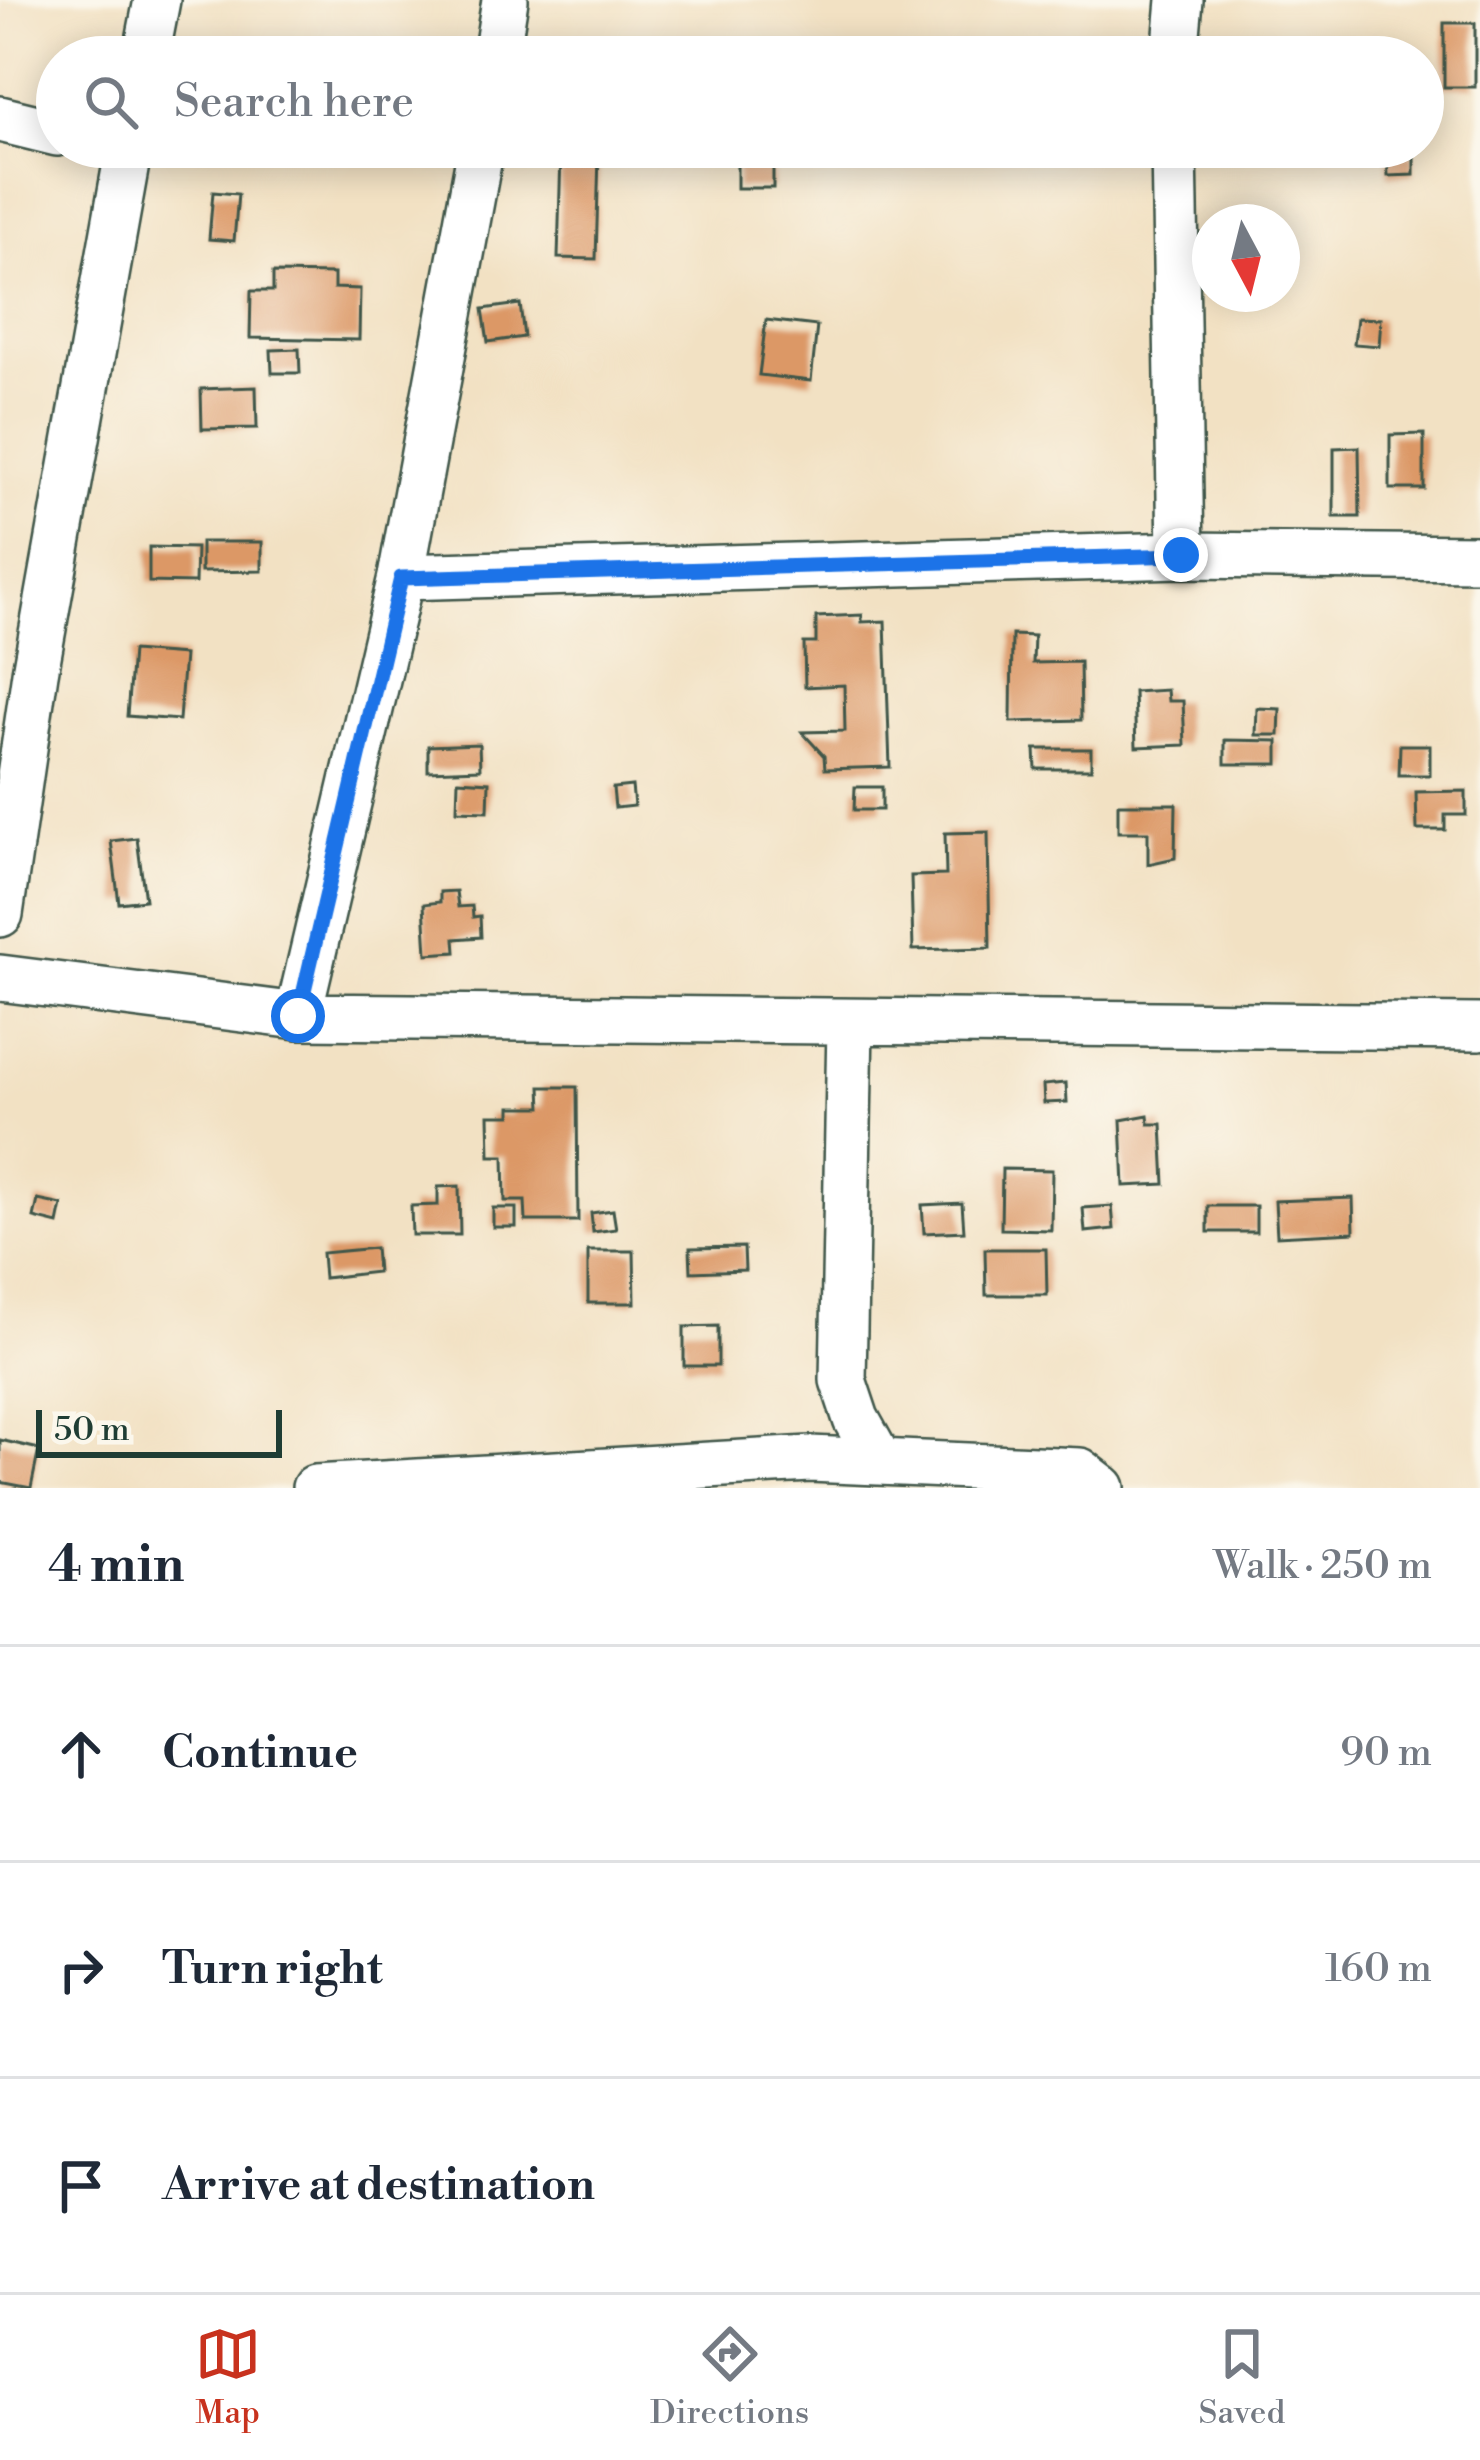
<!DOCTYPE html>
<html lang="en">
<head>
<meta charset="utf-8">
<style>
  :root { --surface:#fff; --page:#f6f6f7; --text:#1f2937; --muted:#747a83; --line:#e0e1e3; --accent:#c8321e }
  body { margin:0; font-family:"Libre Bodoni",serif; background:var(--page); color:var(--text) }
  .compass { position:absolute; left:1192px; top:204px; width:108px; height:108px; border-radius:50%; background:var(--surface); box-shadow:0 6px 30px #0003; rotate:173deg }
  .scale { position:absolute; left:36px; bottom:30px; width:246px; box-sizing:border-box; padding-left:12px; border:6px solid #1f3d34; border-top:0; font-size:33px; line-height:42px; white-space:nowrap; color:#1f3d34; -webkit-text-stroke:9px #fbf7ec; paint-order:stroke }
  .stop { position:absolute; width:36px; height:36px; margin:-27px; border:9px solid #1a73e8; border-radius:50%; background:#fff }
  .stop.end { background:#1a73e8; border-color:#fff; box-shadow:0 3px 12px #0008 }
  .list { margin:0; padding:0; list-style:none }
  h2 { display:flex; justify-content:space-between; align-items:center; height:156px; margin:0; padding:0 48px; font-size:51px }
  h2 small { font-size:39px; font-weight:400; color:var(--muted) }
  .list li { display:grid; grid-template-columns:78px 1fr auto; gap:36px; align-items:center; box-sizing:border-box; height:216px; padding:0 48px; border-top:3px solid var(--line) }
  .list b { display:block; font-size:45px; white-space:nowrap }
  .list em { font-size:39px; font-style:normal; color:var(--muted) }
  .icon { flex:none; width:66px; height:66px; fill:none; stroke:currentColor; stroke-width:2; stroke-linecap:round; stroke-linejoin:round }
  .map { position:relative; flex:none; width:1480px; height:1488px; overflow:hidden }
  .search { position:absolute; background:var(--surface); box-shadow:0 6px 30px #0003; left:36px; right:36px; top:36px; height:132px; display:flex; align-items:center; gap:30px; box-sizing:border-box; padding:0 42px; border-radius:66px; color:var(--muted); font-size:45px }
  .sheet { height:804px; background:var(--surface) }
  nav { display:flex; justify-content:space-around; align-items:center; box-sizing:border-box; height:168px; border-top:3px solid var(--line); background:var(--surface); font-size:33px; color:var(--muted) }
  nav a { display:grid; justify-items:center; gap:6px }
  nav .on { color:var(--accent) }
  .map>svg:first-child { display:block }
  .building { fill:#dc9866 }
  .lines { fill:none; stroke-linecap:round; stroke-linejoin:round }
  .minor-casing { stroke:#3f5649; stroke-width:50 }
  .minor { stroke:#fff; stroke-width:45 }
  .route { stroke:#1a73e8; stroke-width:15 }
</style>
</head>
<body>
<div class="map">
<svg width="1480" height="1488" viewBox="0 0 1480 1488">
  <rect width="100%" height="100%" fill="#fbf7ec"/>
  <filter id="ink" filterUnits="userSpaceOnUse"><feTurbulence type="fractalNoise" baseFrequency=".00833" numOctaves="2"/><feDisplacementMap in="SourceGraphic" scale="24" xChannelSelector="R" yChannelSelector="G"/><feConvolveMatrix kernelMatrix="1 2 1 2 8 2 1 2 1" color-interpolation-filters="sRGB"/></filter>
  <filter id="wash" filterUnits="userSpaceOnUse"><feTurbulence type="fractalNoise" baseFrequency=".004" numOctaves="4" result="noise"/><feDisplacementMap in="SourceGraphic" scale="48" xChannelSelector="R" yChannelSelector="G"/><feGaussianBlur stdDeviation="2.7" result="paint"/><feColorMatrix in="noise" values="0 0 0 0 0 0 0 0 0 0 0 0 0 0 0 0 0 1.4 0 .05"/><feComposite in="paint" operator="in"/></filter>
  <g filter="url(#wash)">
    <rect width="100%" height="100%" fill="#f2e1c3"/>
    <g id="blocks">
      <path class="building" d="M1444,23H1475V87H1444Z
        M737,151H773V188H737Z
        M561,153L599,154L596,259L558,258Z
        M1414,154V175L1388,176L1387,155Z
        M213,192L238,194L234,241L209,239Z
        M273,273L334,274V288L360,289L359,340L250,338L251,291H273Z
        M520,304L524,337L488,342L483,309Z
        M1357,318L1381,319L1379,346L1354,344Z
        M766,320L817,326L811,381L759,375Z
        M299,349L300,373H272L271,350Z
        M256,387L257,428L202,429L201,389Z
        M1424,434V489H1390V435Z
        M1359,447L1360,517H1334V448Z
        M201,542H262V571L201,572Z
        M149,547L196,548L195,583L149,582Z
        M862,615V622L885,621L890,767L825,769L824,756L802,732L845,731L844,685L805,687L804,643H816V617Z
        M1012,635L1034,636L1033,663L1080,662L1081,720L1011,722Z
        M132,651L184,655L179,720L127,716Z
        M1167,690L1168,701H1183L1185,745L1136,747L1134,692Z
        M1257,708L1280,709L1279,735H1256Z
        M1225,740L1278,741V764H1225Z
        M479,744L480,769L428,771V746Z
        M1400,745H1430V775H1399Z
        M1035,749H1091V769H1036Z
        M458,780L489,782L488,811L457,810Z
        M632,786L634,806L615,808L613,788Z
        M855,787H882V810H854Z
        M1466,791V815H1445V830H1417L1416,792Z
        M1118,804H1176L1175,858L1148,864V832H1118Z
        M988,832L990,948L913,950L911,876L946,875L945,833Z
        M137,838L145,900L119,903L111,841Z
        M456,891L458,907L472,906L473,917L480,916L481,937L455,939L456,952L427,954L424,904L440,902V892Z
        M1066,1083L1067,1102L1044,1103L1043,1085Z
        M541,1087H577L578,1221H526L525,1201H505L504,1156H490L489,1115H511V1107H542Z
        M1148,1115L1149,1124H1162L1165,1184L1124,1186L1121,1120Z
        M1002,1169L1052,1170L1051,1230L1001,1229Z
        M459,1186L460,1235H412L411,1206L438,1205V1187Z
        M1353,1198L1354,1232L1277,1236L1275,1201Z
        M38,1200L62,1205L58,1224L34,1218Z
        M962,1203L964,1231L924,1233L922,1205Z
        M1112,1206L1114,1229L1085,1232L1083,1208Z
        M1208,1206H1256V1232H1208Z
        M493,1208H516V1227H493Z
        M613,1210L616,1229L593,1232L591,1213Z
        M744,1247L745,1270L691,1272L690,1248Z
        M375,1248L377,1272L324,1278L322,1253Z
        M985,1249H1046L1047,1295H986Z
        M588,1251H634L635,1303H588Z
        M718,1326V1366H684V1327Z
        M0,1440L39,1449L31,1488L0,1482Z"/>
    </g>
  </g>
  <g filter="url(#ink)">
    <use href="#blocks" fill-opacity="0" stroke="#3f5649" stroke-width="3"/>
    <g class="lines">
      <defs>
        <path id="minor" d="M146,57L157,0
          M496,57L505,0
          M1175,57L1180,0
          M0,119L57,133
          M1174,147L1181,555
          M401,577L1181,555L1480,558
          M0,914L35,673L129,147
          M0,978L298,1016L1480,1027
          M298,1016L401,577L481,147
          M850,1025L843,1380L856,1419L880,1462
          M315,1488L810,1459L1080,1471L1102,1488"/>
      </defs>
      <use href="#minor" class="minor-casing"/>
      <use href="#minor" class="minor"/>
    </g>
  </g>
  <g class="lines" filter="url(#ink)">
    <path class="route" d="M298,1016L401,578L1181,555"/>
  </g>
</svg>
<svg class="compass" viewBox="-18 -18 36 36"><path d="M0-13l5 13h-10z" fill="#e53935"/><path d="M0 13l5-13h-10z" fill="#747a83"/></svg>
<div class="scale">50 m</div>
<div class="stop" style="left:298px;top:1016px"></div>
<div class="stop end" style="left:1181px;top:555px"></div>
<div class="search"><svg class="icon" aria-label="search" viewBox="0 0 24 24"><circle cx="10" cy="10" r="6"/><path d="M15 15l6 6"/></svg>Search here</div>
</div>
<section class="sheet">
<h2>4 min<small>Walk · 250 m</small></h2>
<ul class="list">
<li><svg class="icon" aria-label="ahead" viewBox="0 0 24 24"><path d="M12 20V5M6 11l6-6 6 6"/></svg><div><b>Continue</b></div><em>90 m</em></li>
<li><svg class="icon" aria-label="right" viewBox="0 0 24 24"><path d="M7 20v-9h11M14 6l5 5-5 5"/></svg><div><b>Turn right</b></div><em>160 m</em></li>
<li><svg class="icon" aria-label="arrive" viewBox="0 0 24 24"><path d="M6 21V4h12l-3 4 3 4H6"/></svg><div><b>Arrive at destination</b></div></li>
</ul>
</section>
<nav>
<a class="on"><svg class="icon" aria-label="map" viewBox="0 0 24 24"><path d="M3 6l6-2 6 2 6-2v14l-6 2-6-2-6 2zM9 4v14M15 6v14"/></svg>Map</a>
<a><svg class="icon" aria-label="directions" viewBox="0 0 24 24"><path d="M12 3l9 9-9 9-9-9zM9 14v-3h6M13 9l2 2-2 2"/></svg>Directions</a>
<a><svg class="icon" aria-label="saved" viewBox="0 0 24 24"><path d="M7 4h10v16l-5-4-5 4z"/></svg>Saved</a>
</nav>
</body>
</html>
